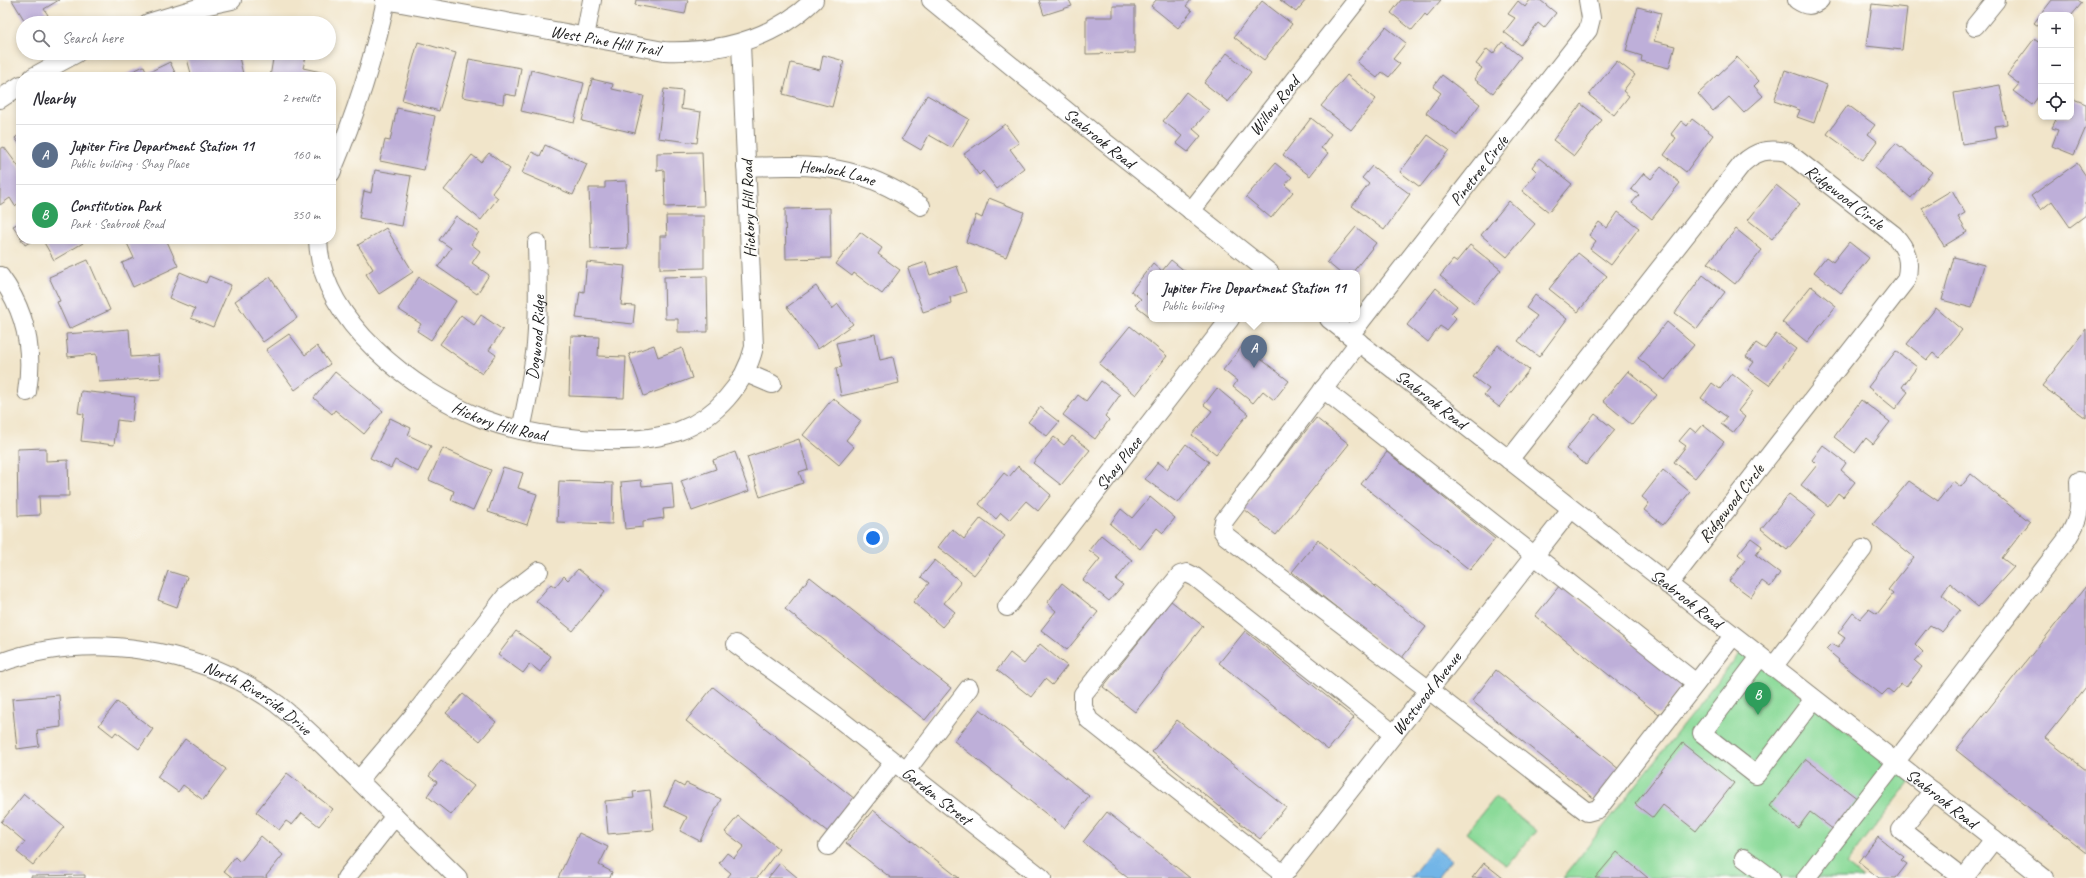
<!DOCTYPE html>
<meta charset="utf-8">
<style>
:root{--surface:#fff;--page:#f7f7f7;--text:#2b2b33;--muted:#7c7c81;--line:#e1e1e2;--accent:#d1495b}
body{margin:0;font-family:Caveat,sans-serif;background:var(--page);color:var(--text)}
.controls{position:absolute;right:12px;top:12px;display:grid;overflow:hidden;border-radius:8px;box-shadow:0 2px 6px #0003}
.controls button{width:36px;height:36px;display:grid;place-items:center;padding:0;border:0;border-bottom:1px solid var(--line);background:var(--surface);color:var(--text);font:20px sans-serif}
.you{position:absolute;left:873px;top:538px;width:14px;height:14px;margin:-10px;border:3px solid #fff;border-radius:50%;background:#1a73e8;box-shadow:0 0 0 6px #1a73e833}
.badge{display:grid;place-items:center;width:26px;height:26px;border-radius:50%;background:var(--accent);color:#fff;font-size:13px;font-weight:700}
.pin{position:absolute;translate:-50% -33px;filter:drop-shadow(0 1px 2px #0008)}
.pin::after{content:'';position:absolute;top:21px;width:14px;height:12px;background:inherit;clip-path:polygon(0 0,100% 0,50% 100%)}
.popup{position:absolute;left:1148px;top:270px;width:212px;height:52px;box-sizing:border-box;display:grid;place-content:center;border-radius:8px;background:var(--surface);filter:drop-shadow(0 1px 3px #0005);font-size:13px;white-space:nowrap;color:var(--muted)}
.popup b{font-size:15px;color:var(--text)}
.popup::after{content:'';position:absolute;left:50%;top:100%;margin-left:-8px;border:8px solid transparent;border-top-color:var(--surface)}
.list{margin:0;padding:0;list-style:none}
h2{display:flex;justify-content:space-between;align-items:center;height:52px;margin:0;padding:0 16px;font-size:17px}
h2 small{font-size:13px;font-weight:400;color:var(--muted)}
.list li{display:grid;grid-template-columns:26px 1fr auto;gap:12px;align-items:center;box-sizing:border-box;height:60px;padding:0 16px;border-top:1px solid var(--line)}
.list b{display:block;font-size:15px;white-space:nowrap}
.list p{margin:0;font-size:13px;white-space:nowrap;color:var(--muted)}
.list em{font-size:13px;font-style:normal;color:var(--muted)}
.icon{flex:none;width:22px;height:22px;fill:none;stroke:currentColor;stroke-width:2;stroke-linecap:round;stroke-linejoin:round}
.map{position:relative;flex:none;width:2086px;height:878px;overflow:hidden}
.search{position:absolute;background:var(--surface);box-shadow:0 2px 6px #0003;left:16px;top:16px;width:320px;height:44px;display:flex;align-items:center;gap:10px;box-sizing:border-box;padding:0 14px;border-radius:22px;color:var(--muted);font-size:15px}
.panel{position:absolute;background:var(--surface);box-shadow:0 2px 6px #0003;left:16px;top:72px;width:320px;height:172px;border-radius:16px}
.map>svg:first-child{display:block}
.green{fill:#8bda99;stroke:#547b5a}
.water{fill:#72b5e7;stroke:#476882}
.building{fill:#beafd9}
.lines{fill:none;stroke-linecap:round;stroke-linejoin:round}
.minor-casing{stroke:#868073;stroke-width:20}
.minor{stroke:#fff;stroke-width:18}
.labels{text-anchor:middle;stroke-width:3;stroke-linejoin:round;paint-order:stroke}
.street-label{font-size:17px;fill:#1c1c1c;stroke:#fdfcf7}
</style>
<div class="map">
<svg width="2086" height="878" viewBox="0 0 2086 878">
<rect width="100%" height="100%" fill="#fdfcf7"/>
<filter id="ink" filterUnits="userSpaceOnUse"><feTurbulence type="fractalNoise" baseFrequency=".025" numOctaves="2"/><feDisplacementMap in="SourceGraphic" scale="8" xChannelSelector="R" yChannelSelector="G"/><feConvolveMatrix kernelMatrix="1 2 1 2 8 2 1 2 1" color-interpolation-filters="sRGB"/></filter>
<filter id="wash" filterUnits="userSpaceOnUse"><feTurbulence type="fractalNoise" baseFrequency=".012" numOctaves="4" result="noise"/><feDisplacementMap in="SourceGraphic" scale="16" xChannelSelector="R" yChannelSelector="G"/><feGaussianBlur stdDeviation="0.9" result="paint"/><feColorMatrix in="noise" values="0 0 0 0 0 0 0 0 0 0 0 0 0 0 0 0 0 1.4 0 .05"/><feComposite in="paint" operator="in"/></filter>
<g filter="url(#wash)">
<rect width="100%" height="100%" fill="#f1e5ca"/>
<!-- green -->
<g class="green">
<polygon points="1743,649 1910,781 1846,864 1863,878 1563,878"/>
<polygon points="1495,797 1536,831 1507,866 1466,833"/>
</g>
<!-- water -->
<polygon class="water" points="1434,847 1451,860 1437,878 1410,878"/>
<g id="blocks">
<!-- building -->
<g class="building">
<polygon points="12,0 59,0 44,9 48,15 36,23 26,23"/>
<polygon points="636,0 688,0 685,14 635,5"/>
<polygon points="1039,0 1069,0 1072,6 1044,15"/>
<polygon points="1156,0 1191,0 1186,6 1192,11 1178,28 1151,6"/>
<polygon points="1280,0 1306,0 1296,12"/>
<polygon points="1401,0 1441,0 1427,16 1425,14 1412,30 1391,13"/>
<polygon points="1530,0 1540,0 1556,13 1544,28 1538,23 1521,45 1504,32 1515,18 1508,14 1518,1 1525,7"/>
<polygon points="2052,0 2078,0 2082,3 2071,16 2071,15 2041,15 2041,28 2034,23"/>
<polygon points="1262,1 1292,24 1264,60 1234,37"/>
<polygon points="1872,4 1907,8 1902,50 1866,46"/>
<polygon points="1113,6 1135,6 1135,53 1086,54 1086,17 1113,17"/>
<polygon points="1638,7 1661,13 1654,41 1675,46 1669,68 1641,61 1642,56 1626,51"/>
<polygon points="1386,27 1406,43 1393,59 1400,64 1389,77 1382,72 1377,78 1357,62"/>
<polygon points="2034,39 2041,44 2041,93 2032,105 2013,91 2019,84 2007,75"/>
<polygon points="418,42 456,53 439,111 402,100"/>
<polygon points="1502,42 1521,57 1493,93 1474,79 1482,68 1476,64 1487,49 1493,54"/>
<polygon points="193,53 213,53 214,56 225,53 238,53 243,74 233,77 192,77 186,55"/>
<polygon points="274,53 307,53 303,68 321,72 319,77 270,77"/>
<polygon points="1227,53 1251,72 1228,102 1204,83"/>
<polygon points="823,55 844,61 832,107 783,94 791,63 820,70"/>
<polygon points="1737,57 1759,81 1754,86 1763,96 1744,113 1729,97 1713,111 1698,94"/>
<polygon points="469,59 521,68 516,96 504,94 503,104 462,97"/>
<polygon points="1617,61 1635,75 1623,91 1629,96 1614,115 1589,95"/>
<polygon points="170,62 177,77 120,77 144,66 147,73"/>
<polygon points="531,70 584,83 574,123 521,111"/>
<polygon points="1785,70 1827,85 1814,123 1797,117 1800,110 1774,101"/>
<polygon points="1347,75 1376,99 1351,130 1321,106"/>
<polygon points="1442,75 1480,104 1457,136 1426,113 1441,93 1433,87"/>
<polygon points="592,79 613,84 612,89 644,96 635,133 582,121"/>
<polygon points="2000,85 2007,124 1995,126 1997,138 1962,144 1954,93"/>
<polygon points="664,89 683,91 681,109 701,112 697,143 658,138"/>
<polygon points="1186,92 1209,110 1193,129 1201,136 1188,152 1176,143 1182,136 1163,121"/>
<polygon points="927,95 969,119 952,148 929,135 921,150 902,139"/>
<polygon points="2071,98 2086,104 2086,127 2074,155 2052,146 2058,130 2052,128 2057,117 2071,117"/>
<polygon points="1581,104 1602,120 1574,156 1553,140"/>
<polygon points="1848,105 1875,125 1868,134 1877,141 1863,160 1827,134"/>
<polygon points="397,108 435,116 424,170 380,161 385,140 390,141"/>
<polygon points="1311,118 1331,134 1321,148 1328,153 1310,176 1283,155"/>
<polygon points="1692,119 1713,135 1686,172 1664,155 1676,138 1671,134 1681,121 1687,126"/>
<polygon points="1005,124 1019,143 1010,149 1024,168 997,189 983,171 979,175 964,154"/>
<polygon points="21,133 21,146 15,138"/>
<polygon points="1428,135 1449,150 1420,187 1400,172"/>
<polygon points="1896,143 1932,172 1911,198 1875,168"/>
<polygon points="545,145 587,164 573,195 522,173 532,152 540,156"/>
<polygon points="4,147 21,170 21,201 15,206 10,198 0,205 0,149"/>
<polygon points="702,152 704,206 665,207 664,170 657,171 657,153"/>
<polygon points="489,153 510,169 492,193 498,198 481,220 444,190 472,155 481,162"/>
<polygon points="1539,158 1572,184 1549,212 1522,191 1537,172 1532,167"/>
<polygon points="1275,163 1292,177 1285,185 1293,192 1271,218 1246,197"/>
<polygon points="2077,163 2086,176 2086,215 2070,227 2052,201 2041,210 2031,196"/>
<polygon points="1372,166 1410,194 1384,230 1352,206 1369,184 1362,178"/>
<polygon points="1661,167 1680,183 1652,219 1632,203 1639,195 1631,189 1644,173 1651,179"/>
<polygon points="375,170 411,176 402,226 359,218 364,191 371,193"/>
<polygon points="626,181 628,248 591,249 589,188 605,188 605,182"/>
<polygon points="1776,185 1800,204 1772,239 1748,220"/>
<polygon points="1952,190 1965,213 1958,217 1967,232 1944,246 1922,208"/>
<polygon points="989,198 1024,212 1006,257 966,242 976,215 982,218"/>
<polygon points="1509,201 1535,224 1507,257 1481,235"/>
<polygon points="830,208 831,258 786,259 785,209"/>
<polygon points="1618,212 1639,228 1611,265 1590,249 1596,241 1589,235 1599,222 1607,228"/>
<polygon points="456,216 479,232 471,244 480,251 472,263 489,275 477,294 438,267 451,248 439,240"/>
<polygon points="666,216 704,216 704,268 660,269 660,236 667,236"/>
<polygon points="21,222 21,238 13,226"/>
<polygon points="1356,227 1376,243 1352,273 1340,273 1327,262"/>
<polygon points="386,228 413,272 379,294 366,274 373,269 358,245"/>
<polygon points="1736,229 1762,250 1735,284 1708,263"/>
<polygon points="860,232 882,248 878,254 900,270 882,294 854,273 852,276 836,264"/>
<polygon points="21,239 35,239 25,245"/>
<polygon points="42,239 80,239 83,243 54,260"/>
<polygon points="125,239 166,239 178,266 133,287 122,263 134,258"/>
<polygon points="1849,242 1869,258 1841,293 1814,272 1826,257 1833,262"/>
<polygon points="1470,245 1501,270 1474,303 1440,276 1453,260 1456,262"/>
<polygon points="1578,253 1607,276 1578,312 1549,289"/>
<polygon points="1954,257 1984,265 1972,308 1942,300"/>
<polygon points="88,260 110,310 69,329 57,302 60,301 49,277"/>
<polygon points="1171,260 1186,272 1151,273 1151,289 1146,294 1151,298 1151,314 1149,316 1135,305 1141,299 1131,291 1153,263 1162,271"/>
<polygon points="587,262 625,266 621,305 635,306 633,324 576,318 580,291 584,292"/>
<polygon points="926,262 930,275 957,266 966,292 950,297 951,303 923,312 908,268"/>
<polygon points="180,272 206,283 209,276 231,285 213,327 191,318 195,309 169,298"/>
<polygon points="1703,275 1725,292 1697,329 1675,313"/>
<polygon points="707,276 708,332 678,332 678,319 665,319 664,277"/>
<polygon points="270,277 297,318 263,342 235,301"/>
<polygon points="419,277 456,301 431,340 417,331 421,324 398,309"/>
<polygon points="816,286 832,309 838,304 853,324 818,349 787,307"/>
<polygon points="1811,286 1836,306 1807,342 1782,322"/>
<polygon points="1436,288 1457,306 1451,313 1456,318 1446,330 1440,326 1428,342 1407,325"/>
<polygon points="1535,295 1567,319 1539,357 1518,341 1537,316 1526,308"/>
<polygon points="1936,308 1962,330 1939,358 1933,353 1927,360 1907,344"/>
<polygon points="461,315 474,325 481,315 503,330 489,350 496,355 482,374 440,344"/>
<polygon points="1667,322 1694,345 1665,380 1638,358"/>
<polygon points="1130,326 1167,356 1136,395 1099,364"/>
<polygon points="129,329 131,357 159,355 161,378 99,382 96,354 68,357 66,334"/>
<polygon points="2086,329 2086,418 2042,386"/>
<polygon points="289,334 305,355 317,346 330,364 295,390 266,350"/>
<polygon points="875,334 880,360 893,357 899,383 841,396 836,368 842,367 836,343"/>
<polygon points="1776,334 1796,349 1769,385 1748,370 1754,362 1746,357 1756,343 1765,349"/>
<polygon points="571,336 599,337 598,356 626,357 624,398 569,396"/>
<polygon points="654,345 658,357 682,348 692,378 644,396 629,354"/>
<polygon points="1243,345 1289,381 1274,400 1263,391 1253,403 1233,387 1237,381 1223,370"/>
<polygon points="1498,345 1529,370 1499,407 1484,395 1489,389 1473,377"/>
<polygon points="1896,351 1917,367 1902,387 1908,392 1895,409 1868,387"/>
<polygon points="1628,371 1657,395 1632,425 1603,401"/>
<polygon points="335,372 383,411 364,434 335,410 332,414 314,398"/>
<polygon points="1732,373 1754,391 1738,411 1745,417 1733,433 1721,424 1727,417 1701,398 1712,383 1720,389"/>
<polygon points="1101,381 1120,395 1105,416 1109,420 1095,439 1063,415 1078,395 1086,401"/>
<polygon points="1217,388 1248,414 1216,454 1192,435 1212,411 1204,405"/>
<polygon points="81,391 135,397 132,422 117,420 114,445 81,441 84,414 78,413"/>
<polygon points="833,398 861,421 846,440 854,447 839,465 803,435"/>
<polygon points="1861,400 1890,422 1873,444 1866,438 1855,453 1834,437"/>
<polygon points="1040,407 1059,422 1047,436 1028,422"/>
<polygon points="1595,414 1615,430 1586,465 1566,449"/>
<polygon points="390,418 411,428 408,435 431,446 418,472 395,460 391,468 370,458"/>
<polygon points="1316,418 1349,444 1276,535 1244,509"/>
<polygon points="1703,425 1724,442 1695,478 1674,462 1686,446 1679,441 1690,428 1696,433"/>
<polygon points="1072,436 1090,450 1061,485 1033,463 1054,437 1064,445"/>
<polygon points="799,439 808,469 799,472 803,483 760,497 747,457"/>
<polygon points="1186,444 1209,462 1178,503 1145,479 1158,462 1167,469"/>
<polygon points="1823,445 1846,463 1841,470 1855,482 1843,497 1838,493 1828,506 1801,485 1817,465 1812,460"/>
<polygon points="46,448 46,461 68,460 69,496 39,496 40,515 18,516 17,449"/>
<polygon points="443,448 491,470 473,510 451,500 454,491 429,480"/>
<polygon points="735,452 749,491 692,511 681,481 716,469 713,460"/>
<polygon points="1387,452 1495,539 1470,570 1361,484"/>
<polygon points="1018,466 1051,495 1038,511 1026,501 1009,520 1001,513 996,519 979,504 1004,473 1009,477"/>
<polygon points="503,467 523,473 518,488 537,494 527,525 488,512"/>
<polygon points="1663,470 1690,492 1663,525 1644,510 1649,503 1642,497"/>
<polygon points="1971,474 2030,522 2002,558 2014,567 1978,607 1950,583 1942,595 1960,610 1942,632 1930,625 1915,644 1923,652 1915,661 1922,667 1906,687 1901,684 1893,693 1888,689 1882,695 1838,661 1839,660 1826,649 1831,644 1838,648 1845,638 1838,633 1853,613 1860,619 1869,609 1877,614 1893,594 1888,590 1914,557 1873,524 1909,481 1938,501 1953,481 1961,487"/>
<polygon points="641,480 642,486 672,483 674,508 663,509 664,518 643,521 643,527 625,529 621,482"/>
<polygon points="559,481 613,483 612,524 557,522"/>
<polygon points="1789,494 1816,515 1787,550 1761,529"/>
<polygon points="1150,497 1175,518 1163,533 1157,528 1140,549 1110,524 1121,509 1132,518"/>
<polygon points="981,518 1005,536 974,575 938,547 952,529 964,539"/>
<polygon points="1101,535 1132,560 1116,580 1123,585 1109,601 1083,580 1100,559 1089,550"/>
<polygon points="1751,538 1762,546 1756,555 1780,573 1770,587 1762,581 1751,597 1729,581 1745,560 1738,554"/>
<polygon points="1318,540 1426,627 1401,659 1292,572"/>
<polygon points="935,560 961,582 944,603 955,612 942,627 913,602 929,583 921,577"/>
<polygon points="578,569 605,591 573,631 536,601 551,584 555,587 564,576 568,580"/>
<polygon points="168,571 187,577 177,607 158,600"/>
<polygon points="810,577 951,688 925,720 785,609"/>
<polygon points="1062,583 1098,612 1067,650 1041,630 1056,611 1047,603"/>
<polygon points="1560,585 1684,684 1659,715 1535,616"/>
<polygon points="2086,586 2086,687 2045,738 2086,770 2086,853 1956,750"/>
<polygon points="1171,601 1203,626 1135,712 1103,687"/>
<polygon points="516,631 551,656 540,672 530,664 523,673 498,655"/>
<polygon points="1245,631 1354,718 1328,750 1219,663"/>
<polygon points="1040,644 1067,666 1052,685 1045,679 1031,697 997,670 1010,653 1024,664"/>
<polygon points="1496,670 1620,770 1596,800 1472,701"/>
<polygon points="713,687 855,799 828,832 686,721"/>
<polygon points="463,694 496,722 480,741 446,713"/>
<polygon points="59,695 61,727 37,730 39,746 17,749 12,699"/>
<polygon points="117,702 153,729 139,749 116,732 113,736 99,725"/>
<polygon points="980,709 1089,796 1064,828 954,741"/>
<polygon points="1177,720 1286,807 1260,839 1152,752"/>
<polygon points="185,739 226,769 203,800 183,785 178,792 157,777"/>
<polygon points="1683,743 1734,783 1696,831 1663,805 1653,818 1635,804"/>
<polygon points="1806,759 1858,799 1834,830 1810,812 1798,828 1770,806"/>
<polygon points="441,760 474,786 451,815 427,796 437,782 429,776"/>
<polygon points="287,773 333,809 319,826 302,813 292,825 286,821 279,830 256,812"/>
<polygon points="675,782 684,787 686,783 721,799 700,841 680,831 687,817 664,806"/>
<polygon points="650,790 654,830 608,834 605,801 634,798 633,792"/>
<polygon points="24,794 64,827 33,865 17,852 25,842 1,822"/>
<polygon points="873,810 959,878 891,878 846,843"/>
<polygon points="1107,812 1190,878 1128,878 1083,842"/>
<polygon points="738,816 779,849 757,878 727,878 731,873 719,863 727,853 734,858 744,846 725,832"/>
<polygon points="579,833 608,847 599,865 612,872 610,878 558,878"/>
<polygon points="261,836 283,855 266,876 267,878 233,878 224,871 235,857 240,862"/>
<polygon points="1878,837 1904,857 1901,860 1907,864 1896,878 1879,878 1859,862"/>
<polygon points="1617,852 1648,878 1595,878"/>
<polygon points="780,863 798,878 768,878"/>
<polygon points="1484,863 1503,878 1472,878"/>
<polygon points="85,875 85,878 31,878 31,876"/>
</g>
</g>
</g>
<g filter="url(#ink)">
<use href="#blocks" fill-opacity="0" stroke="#868073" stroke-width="1"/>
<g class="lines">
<defs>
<g id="minor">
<path id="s1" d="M385 0 664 51C720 53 772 40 814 0"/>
<path id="s2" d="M931 0 1102 140 1270 273"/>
<path d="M1797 0C1806 6 1811 7 1820 0"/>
<polyline points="148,23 204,6 232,0"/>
<polyline points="1975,26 1996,0"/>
<polyline points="585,37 592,0"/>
<polyline points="33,77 77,53"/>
<polyline points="0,99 21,85"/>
<path id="s3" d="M746 167C817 164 860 164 921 206"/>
<path d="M331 173C356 114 373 62 386 0"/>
<path id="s4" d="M1191 211 1357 0"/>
<path id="s5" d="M318 239C320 321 413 391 483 419 532 438 629 449 679 431 715 418 745 385 754 347L741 44"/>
<path d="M0 276C26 311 34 349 27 392"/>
<path id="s6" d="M1329 319 2044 878"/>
<path id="s7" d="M1350 335 1588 30 1591 18 1588 0"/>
<polyline points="1359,342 1224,521 1222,530 1226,536 1429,690 1587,812 1598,809 1733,636"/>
<polyline points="746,373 772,384"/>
<polyline points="1323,389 1696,683"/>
<path id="s8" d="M521 430C527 402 533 374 536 345 539 311 538 277 537 243"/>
<path id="s9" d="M1509 460 1742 164C1756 151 1768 148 1787 152L1894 235C1907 249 1911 261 1906 280L1668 585"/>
<path id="s10" d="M1007 607 1230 319"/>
<path id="s11" d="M736 644 833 714 1042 878"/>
<polyline points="1760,657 1702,733 1756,775 1814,699"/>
<path id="s12" d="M0 663C90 630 200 648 277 704 303 724 327 749 350 772 386 807 422 843 458 878"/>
<polyline points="1773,667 1863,549"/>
<polyline points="906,771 969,688"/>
<polyline points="359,780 414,715 505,597 539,571"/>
<polyline points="1933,791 1901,830 1963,878"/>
<polyline points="828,846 894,762"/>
<polyline points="1744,858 1771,878"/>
<polyline points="1283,874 1089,720 1083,707 1083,694 1180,575 1187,573 1195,577 1394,734"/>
<polyline points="346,878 395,816"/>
<path id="s13" d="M1281 878 1571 509"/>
<path d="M1806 878 2067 539C2081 517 2080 506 2079 481"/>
<polyline points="1964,878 1994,839"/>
</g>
</defs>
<!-- minor casing -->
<use href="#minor" class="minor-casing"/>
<!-- minor -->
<use href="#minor" class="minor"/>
</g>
</g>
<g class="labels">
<!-- street labels -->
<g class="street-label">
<text dy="6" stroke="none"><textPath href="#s1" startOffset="224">West Pine Hill Trail</textPath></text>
<text dy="6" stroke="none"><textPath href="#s4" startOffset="134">Willow Road</textPath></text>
<text dy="6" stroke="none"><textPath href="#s2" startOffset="218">Seabrook Road</textPath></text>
<text dy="6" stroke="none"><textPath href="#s7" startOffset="209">Pinetree Circle</textPath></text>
<text dy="6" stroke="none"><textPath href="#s3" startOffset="92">Hemlock Lane</textPath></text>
<text dy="6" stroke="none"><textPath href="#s9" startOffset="499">Ridgewood Circle</textPath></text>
<text transform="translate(748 209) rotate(-92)" y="6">Hickory Hill Road</text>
<text dy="6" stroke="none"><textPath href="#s8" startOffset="94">Dogwood Ridge</textPath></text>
<text dy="6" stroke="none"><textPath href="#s6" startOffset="130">Seabrook Road</textPath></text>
<text dy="6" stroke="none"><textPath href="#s5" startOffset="273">Hickory Hill Road</textPath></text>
<text dy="6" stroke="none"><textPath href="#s10" startOffset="182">Shay Place</textPath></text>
<text transform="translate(1731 503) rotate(-52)" y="6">Ridgewood Circle</text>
<text dy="6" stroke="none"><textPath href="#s6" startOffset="454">Seabrook Road</textPath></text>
<text dy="6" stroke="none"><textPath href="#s13" startOffset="235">Westwood Avenue</textPath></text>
<text dy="6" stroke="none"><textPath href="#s12" startOffset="271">North Riverside Drive</textPath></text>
<text dy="6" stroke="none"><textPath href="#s11" startOffset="252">Garden Street</textPath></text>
<text dy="6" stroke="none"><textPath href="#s6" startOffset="778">Seabrook Road</textPath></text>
</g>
</g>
</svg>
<div class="controls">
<button>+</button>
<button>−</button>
<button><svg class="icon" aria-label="locate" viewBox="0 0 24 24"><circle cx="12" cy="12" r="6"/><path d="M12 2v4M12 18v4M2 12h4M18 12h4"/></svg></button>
</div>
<div class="you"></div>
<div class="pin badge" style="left:1254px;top:368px;background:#5c6f8a">A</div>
<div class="popup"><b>Jupiter Fire Department Station 11</b>Public building</div>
<div class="pin badge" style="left:1758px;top:715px;background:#2e9e5b">B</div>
<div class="search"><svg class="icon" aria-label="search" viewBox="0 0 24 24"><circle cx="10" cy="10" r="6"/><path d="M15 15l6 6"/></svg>Search here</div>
<section class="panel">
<h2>Nearby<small>2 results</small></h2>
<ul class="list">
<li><span class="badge" style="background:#5c6f8a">A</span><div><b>Jupiter Fire Department Station 11</b><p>Public building · Shay Place</p></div><em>160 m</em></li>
<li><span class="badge" style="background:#2e9e5b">B</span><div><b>Constitution Park</b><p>Park · Seabrook Road</p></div><em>350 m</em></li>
</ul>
</section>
</div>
